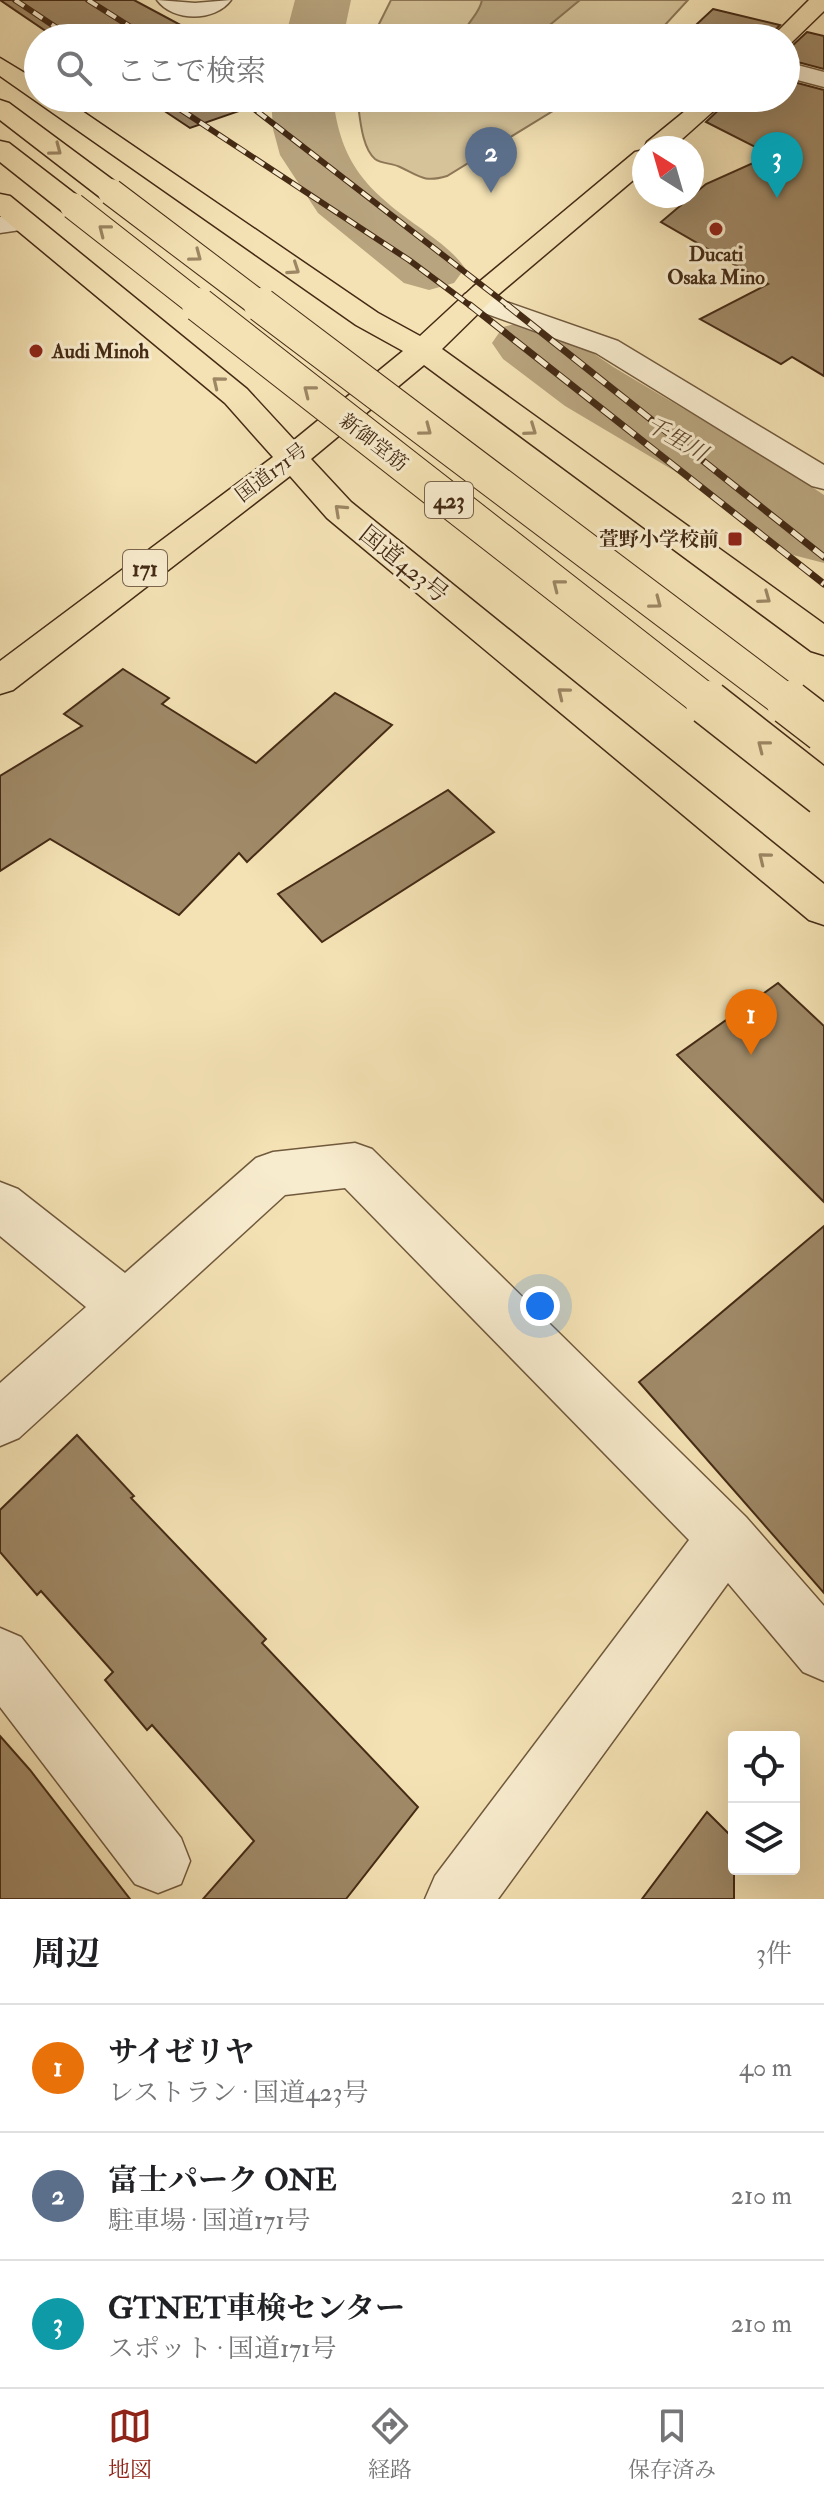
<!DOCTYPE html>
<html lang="ja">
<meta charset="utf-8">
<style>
:root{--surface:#fff;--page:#f2f2f2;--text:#202124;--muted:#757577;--line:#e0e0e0;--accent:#8f2418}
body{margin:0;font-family:"IM FELL Double Pica","Noto Serif JP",serif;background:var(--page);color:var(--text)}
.controls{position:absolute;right:24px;bottom:24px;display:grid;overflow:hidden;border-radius:8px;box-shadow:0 8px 32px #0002}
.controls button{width:72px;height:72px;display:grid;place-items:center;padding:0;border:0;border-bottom:2px solid var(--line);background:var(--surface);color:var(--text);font:40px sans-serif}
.compass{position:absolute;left:632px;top:136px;width:72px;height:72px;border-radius:50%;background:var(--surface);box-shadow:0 8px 32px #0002;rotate:323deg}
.you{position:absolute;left:540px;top:1306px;width:28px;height:28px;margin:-20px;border:6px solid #fff;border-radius:50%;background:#1a73e8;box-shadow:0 0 0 12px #1a73e833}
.badge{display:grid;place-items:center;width:52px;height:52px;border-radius:50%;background:var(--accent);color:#fff;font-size:26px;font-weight:700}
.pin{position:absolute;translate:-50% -66px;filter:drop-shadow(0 2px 4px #0008)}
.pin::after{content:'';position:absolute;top:42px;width:28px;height:24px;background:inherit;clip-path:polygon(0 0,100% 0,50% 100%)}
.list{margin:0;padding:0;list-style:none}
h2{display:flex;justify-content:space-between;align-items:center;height:104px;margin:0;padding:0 32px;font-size:34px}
h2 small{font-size:26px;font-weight:400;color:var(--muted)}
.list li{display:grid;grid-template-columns:52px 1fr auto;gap:24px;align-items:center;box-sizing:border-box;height:128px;padding:0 32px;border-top:2px solid var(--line)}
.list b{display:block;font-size:30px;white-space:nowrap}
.list p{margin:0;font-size:26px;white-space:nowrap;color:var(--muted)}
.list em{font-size:26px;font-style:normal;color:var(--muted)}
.icon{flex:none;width:44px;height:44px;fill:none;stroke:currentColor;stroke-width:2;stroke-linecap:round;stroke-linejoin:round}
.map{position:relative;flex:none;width:824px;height:1899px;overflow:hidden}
.search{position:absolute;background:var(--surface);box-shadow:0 8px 32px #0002;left:24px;right:24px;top:24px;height:88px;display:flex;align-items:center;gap:20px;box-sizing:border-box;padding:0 28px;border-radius:44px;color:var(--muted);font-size:30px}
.sheet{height:488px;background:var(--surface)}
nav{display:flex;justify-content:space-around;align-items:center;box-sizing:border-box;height:112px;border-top:2px solid var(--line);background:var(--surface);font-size:22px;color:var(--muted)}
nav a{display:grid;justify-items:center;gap:4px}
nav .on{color:var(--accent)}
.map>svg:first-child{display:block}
.green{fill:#d6c399;stroke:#8e7757;stroke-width:2}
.water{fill:#b8a47e;stroke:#8a7454;stroke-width:2}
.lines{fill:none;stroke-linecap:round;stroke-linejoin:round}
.river{fill:#b8a47e;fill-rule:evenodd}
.building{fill:#a08a68;stroke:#452b15;stroke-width:2}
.minor-casing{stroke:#71593d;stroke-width:3}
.highway-casing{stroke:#452b15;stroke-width:3}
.minor{fill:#f8ecce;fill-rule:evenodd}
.highway{fill:#f4e2b4;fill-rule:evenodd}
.rail-far1-casing{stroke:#452b15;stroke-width:6}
.rail-casing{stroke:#452b15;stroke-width:7}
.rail-far1{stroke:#f8ecce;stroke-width:4;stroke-dasharray:11;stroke-linecap:butt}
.rail{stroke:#f8ecce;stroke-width:5;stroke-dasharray:14;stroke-linecap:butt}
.highway-bridge-far2-casing{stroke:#452b15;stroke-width:28;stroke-linecap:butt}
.highway-bridge-far1-casing{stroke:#452b15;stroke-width:36;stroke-linecap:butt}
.highway-bridge-casing{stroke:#452b15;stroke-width:47;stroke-linecap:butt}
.highway-bridge-far2{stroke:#f4e2b4;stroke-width:26}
.highway-bridge-far1{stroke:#f4e2b4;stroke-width:34}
.highway-bridge{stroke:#f4e2b4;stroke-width:44}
.oneway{stroke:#9c8664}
.poi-dot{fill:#8f2418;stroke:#f8ecce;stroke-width:3}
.labels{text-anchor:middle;stroke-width:6;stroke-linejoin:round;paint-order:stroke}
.far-poi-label{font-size:20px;font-weight:bold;fill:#452b15;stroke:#f8ecce}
.far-street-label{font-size:20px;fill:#452b15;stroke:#f8ecce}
.far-water-label{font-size:22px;font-style:italic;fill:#62492f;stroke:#f8ecce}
.shield{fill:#f8ecce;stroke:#7b654c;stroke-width:2}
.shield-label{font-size:22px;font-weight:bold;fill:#452b15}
.street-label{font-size:24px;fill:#452b15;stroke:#f8ecce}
</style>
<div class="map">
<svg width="824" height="1899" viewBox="0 0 824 1899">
<rect width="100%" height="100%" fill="#f4e2b4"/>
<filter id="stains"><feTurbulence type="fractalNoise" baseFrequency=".0025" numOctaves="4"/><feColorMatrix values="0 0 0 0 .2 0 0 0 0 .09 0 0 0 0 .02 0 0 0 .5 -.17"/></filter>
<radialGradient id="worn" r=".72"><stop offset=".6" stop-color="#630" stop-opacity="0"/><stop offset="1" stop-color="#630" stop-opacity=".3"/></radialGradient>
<!-- green -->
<g class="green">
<polygon points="391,0 688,0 653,38 372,38"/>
<path d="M357 98H574L447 176C424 183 419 176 400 167 392 163 382 164 375 159 361 147 360 115 357 98Z"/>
</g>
<!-- water -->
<path class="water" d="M482 0H580L534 38H463C465 22 479 16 482 0Z"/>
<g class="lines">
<!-- river -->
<g class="river">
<polygon points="295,0 351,0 343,38 285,38"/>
<path d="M271 98H333C341 164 366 189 419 227 436 240 452 250 465 268L454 283 429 290 404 283 318 213 280 155 273 129Z"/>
<path d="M530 320C568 330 592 355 625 374 692 414 759 452 824 495V563L793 555 683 476 565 406 503 359 492 343 503 327Z"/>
</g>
</g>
<!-- building -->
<g class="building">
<polygon points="0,0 134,0 186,28 245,28 240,38 56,38"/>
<polygon points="713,9 780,25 768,38 682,38"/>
<polygon points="807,32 824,36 824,69 786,59 786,47 793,45"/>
<polygon points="786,80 824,90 824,376 792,357 781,364 700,319 768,284 661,222 706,184 771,155 706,122 731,98 786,98"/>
<polygon points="145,98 254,98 245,109 190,128"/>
<polygon points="123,669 169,698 162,704 256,763 335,693 392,725 247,862 239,853 179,915 50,839 0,871 0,776 82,726 64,714"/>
<polygon points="448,790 494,832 322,942 278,894"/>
<polygon points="778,983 824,1026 824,1202 677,1055"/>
<polygon points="824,1226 824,1593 639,1382"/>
<polygon points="77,1435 134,1496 131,1498 266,1639 262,1643 418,1807 346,1899 203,1899 254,1841 152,1725 147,1730 105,1680 113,1672 41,1591 37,1595 0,1552 0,1510"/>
<polygon points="0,1736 30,1770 130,1899 0,1899"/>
<polygon points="707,1812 734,1839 734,1899 642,1899"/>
</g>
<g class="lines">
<defs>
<g id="minor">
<path d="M157 0 195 3 231 0C215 22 173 22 157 0Z"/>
<polygon points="786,62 824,72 824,87 786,77"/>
<polygon points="24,214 34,216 38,222 34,228 0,233 0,217"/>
<polygon points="475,291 618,341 824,465 824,489 812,486 596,353 465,306 460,300 465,294"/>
<polygon points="355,1143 372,1149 746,1517 824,1606 824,1681 803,1672 728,1583 498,1899 425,1899 435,1876 689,1540 345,1188 285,1195 19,1438 0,1446 0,1383 86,1307 0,1236 0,1182 18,1189 125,1273 256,1158 273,1152"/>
<polygon points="0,1628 21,1637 181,1838 190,1861 181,1884 158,1893 135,1884 0,1707"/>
</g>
<g id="highway">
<polygon points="809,0 824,0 824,11 791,43 786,44 786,38 771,38"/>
<polygon points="0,58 38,81 38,98 63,98 378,313 420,336 473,287 635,152 644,150 644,171 493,299 442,349 824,624 824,655 811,651 424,365 311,459 351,502 824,884 824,925 809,920 327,518 290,476 13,690 0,694 0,661 273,457 225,403 0,216 0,194 10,196 247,389 294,440 403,351 356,325 0,76"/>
<polygon points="701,98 728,98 672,148 644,149 647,142"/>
<polygon points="0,100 9,103 121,186 125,192 121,198 101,198 0,120"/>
<polygon points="0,141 9,143 83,200 87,206 83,212 63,212 0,162"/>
</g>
</defs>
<!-- minor casing -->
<use href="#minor" class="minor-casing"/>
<!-- highway casing -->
<use href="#highway" class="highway-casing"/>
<!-- minor -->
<use href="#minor" class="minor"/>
<!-- highway -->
<use href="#highway" class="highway"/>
<defs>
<g id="rail-far1">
<polyline points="15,0 72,38"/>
<polyline points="88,0 148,38"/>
<polyline points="163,98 409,260 472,307"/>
<polyline points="240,98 510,307"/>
</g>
<g id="rail">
<polyline points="470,305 824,584"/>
<polyline points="507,305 824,557"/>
</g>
</defs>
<!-- rail-far1 casing -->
<use href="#rail-far1" class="rail-far1-casing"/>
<!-- rail casing -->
<use href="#rail" class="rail-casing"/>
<!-- rail-far1 -->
<use href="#rail-far1" class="rail-far1"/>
<!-- rail -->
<use href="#rail" class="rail"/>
<defs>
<g id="highway-bridge-far2">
<polyline points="111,192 263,307"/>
<polyline points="73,206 202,307"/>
</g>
<g id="highway-bridge-far1">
<polyline points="199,305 711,705"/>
<polyline points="261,305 791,705"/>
</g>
<g id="highway-bridge">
<polyline points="708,703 824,794"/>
<polyline points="789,703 824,730"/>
</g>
</defs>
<!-- highway-bridge-far2 casing -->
<use href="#highway-bridge-far2" class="highway-bridge-far2-casing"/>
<!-- highway-bridge-far1 casing -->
<use href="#highway-bridge-far1" class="highway-bridge-far1-casing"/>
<!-- highway-bridge casing -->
<use href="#highway-bridge" class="highway-bridge-casing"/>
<!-- highway-bridge-far2 -->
<use href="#highway-bridge-far2" class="highway-bridge-far2"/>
<!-- highway-bridge-far1 -->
<use href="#highway-bridge-far1" class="highway-bridge-far1"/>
<!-- highway-bridge -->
<use href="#highway-bridge" class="highway-bridge"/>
</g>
<!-- one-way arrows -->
<defs><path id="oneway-chevron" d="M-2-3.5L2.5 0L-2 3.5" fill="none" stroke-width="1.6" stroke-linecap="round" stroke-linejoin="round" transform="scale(2)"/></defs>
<g class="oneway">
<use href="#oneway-chevron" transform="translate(56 150) rotate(37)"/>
<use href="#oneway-chevron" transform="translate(104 230) rotate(-142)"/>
<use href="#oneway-chevron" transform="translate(196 256) rotate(37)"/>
<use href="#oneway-chevron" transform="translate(294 269) rotate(34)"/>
<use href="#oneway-chevron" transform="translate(218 382) rotate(-141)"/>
<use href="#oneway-chevron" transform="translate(309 391) rotate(-142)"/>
<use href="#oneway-chevron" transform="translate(426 430) rotate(37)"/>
<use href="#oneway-chevron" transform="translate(531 430) rotate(35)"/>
<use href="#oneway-chevron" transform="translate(340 510) rotate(-137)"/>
<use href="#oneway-chevron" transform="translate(558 585) rotate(-142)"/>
<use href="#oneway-chevron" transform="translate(765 598) rotate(36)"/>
<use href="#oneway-chevron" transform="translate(656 603) rotate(37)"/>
<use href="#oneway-chevron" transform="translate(563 693) rotate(-141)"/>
<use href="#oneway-chevron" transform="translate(763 746) rotate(-142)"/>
<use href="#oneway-chevron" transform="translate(764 858) rotate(-141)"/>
</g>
<!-- markers -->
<g class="poi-dot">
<circle cx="716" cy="229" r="8"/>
<circle cx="36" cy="351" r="8"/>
<rect x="727" y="531" width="16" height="16" rx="4"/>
</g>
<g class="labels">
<!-- far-poi labels -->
<g class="far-poi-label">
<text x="716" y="261">Ducati<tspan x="716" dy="23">Osaka Mino</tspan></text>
<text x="52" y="358" text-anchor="start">Audi Minoh</text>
<text x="719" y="546" text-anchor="end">萱野小学校前</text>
</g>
<!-- far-street labels -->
<g class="far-street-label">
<text transform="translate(374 442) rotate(38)" y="7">新御堂筋</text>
<text transform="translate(271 472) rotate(-37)" y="7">国道171号</text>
</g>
<!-- far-water labels -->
<g class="far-water-label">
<text transform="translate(677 438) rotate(30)" y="8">千里川</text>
</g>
<!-- shield labels -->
<g class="shield">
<rect x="425" y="482" width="48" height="36" rx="6"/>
<rect x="123" y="550" width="44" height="36" rx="6"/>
</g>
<g class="shield-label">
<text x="449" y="508">423</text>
<text x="145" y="576">171</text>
</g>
<!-- street labels -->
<g class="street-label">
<text transform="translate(404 564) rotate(39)" y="8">国道423号</text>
</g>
</g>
<rect width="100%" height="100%" filter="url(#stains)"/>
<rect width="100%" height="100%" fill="url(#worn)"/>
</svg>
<div class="controls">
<button><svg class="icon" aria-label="locate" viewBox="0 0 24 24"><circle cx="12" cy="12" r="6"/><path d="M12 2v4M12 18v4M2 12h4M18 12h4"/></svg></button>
<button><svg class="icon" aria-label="layers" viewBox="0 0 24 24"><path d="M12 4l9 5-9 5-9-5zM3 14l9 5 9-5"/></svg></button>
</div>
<svg class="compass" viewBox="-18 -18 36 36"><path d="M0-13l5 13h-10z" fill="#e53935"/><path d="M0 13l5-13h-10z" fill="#757577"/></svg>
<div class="you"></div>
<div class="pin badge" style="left:751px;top:1055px;background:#e8710a">1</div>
<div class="pin badge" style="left:491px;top:193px;background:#5c6f8a">2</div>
<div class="pin badge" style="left:777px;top:198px;background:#0f9aa8">3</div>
<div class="search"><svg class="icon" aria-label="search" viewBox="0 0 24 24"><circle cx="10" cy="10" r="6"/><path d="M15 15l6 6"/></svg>ここで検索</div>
</div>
<section class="sheet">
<h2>周辺<small>3件</small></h2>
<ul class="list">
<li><span class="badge" style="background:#e8710a">1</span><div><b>サイゼリヤ</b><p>レストラン · 国道423号</p></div><em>40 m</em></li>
<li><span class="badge" style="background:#5c6f8a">2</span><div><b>富士パーク ONE</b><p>駐車場 · 国道171号</p></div><em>210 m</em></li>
<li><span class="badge" style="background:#0f9aa8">3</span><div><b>GTNET車検センター</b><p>スポット · 国道171号</p></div><em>210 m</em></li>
</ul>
</section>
<nav>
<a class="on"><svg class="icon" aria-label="map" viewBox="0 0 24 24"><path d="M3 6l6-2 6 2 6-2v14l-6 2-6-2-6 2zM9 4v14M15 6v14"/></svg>地図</a>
<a><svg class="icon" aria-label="directions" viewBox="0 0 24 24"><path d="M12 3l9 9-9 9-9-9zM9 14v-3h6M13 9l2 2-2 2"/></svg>経路</a>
<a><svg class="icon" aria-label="saved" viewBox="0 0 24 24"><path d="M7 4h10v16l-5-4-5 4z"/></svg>保存済み</a>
</nav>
